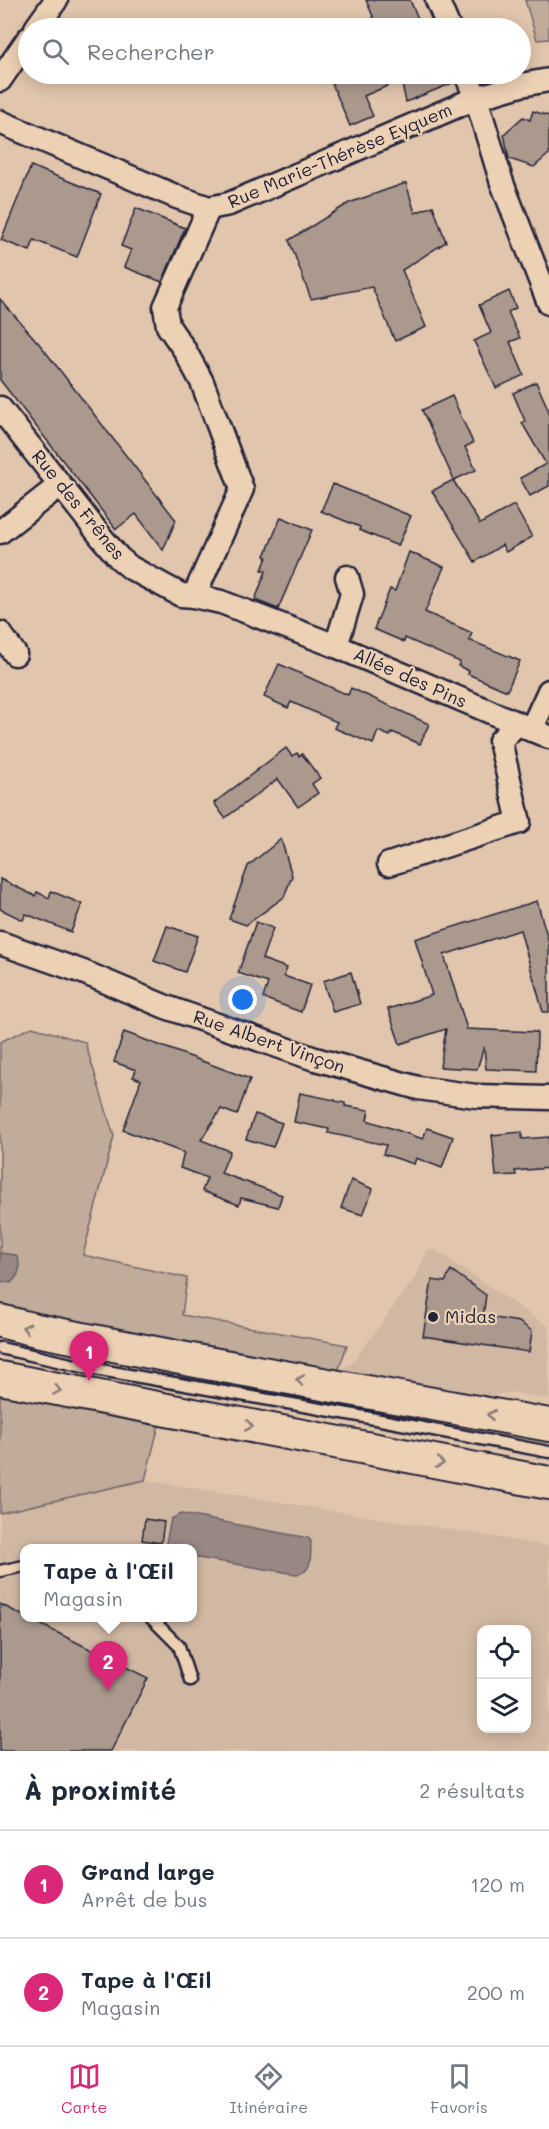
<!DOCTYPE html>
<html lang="fr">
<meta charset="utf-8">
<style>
:root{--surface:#fff;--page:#f6f6f7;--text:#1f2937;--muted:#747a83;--line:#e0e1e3;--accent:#db2777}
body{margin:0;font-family:Mali,sans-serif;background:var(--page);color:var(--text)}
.controls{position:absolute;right:18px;bottom:18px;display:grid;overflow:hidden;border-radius:12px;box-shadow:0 3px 15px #0003}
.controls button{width:54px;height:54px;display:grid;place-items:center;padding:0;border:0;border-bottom:2px solid var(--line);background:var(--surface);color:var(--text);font:30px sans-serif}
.you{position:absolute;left:243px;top:1000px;width:21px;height:21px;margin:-15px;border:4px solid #fff;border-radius:50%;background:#1a73e8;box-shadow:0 0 0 9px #1a73e833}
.badge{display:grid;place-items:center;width:39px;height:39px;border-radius:50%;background:var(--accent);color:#fff;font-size:20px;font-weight:700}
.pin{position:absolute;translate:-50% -50px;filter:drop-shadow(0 2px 3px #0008)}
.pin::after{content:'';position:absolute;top:32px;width:21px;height:18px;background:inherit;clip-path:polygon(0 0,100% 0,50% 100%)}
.popup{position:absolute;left:20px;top:1544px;width:177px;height:78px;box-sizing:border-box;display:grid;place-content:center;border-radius:12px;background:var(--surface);filter:drop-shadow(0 2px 4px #0005);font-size:20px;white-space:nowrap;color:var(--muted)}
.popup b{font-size:22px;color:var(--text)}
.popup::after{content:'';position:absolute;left:50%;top:100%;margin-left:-12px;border:12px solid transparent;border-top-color:var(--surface)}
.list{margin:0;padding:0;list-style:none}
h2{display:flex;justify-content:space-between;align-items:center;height:78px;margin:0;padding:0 24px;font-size:26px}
h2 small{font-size:20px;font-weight:400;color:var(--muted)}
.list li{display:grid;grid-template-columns:39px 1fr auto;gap:18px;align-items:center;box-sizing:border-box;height:108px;padding:0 24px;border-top:2px solid var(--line)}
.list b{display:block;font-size:22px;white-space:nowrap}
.list p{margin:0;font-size:20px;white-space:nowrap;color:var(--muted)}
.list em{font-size:20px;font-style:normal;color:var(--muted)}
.icon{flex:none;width:33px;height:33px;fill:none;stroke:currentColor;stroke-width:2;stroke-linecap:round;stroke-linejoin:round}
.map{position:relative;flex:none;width:549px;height:1751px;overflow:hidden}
.search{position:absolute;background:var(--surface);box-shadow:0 3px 15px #0003;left:18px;right:18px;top:18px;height:66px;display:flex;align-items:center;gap:15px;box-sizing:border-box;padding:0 21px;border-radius:33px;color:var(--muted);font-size:22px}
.sheet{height:294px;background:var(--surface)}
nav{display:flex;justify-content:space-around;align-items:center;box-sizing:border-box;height:84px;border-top:2px solid var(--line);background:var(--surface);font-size:16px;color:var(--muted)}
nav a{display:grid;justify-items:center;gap:3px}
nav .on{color:var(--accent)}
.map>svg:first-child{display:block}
.built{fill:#d1b8a3;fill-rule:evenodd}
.green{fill:#c1ab9a;stroke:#72666a;stroke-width:1.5}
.water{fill:#988782;stroke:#695f66;stroke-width:1.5}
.building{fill:#ab998d;stroke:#22223b;stroke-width:1.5}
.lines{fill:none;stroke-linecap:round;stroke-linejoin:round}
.service-casing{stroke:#22223b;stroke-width:15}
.minor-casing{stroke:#22223b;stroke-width:27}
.secondary-casing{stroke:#22223b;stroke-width:36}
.service{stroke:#edd1b4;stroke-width:10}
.minor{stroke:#edd1b4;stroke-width:22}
.secondary{stroke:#edd1b4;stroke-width:32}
.oneway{stroke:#887a78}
.poi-dot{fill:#22223b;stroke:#edd1b4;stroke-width:2}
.labels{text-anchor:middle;stroke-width:4.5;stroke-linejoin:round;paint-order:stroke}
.street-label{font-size:18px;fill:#22223b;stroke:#edd1b4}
.poi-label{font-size:18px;fill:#22223b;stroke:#edd1b4;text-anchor:start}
</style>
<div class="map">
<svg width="549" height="1751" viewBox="0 0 549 1751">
<rect width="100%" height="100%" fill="#e1c6ad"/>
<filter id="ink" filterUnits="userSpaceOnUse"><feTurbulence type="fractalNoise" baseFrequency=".0167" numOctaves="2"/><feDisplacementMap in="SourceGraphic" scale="12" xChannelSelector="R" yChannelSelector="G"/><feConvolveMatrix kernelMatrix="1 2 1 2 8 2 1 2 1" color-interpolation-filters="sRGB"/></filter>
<g filter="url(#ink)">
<!-- built -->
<g class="built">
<polygon points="427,1250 435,1250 549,1327 549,1399 510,1392 480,1399 338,1372 353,1362 417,1275"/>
<path d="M145 1480 549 1546V1751H0V1513ZM24 1548H192V1618H24ZM482 1630H526V1728H482Z"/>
</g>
<!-- green -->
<g class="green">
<polygon points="525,0 549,0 549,39 537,40"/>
<polygon points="32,1027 85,1042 114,1136 83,1255 187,1278 182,1315 347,1345 338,1372 0,1310 0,1042"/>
<polygon points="0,1387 160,1421 145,1480 0,1513"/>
</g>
<!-- water -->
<g class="water">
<path d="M0 1253 16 1255C22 1266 20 1274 11 1283L0 1281Z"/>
<path d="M181 1514 308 1538 311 1541C310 1555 314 1573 296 1574L192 1557V1548H165L171 1519Z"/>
</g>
<!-- building -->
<g class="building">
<polygon points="366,0 410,0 422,28 378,28"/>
<polygon points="328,74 453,74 455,82 406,102 401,80 364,96 373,116 350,126"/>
<polygon points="533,111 549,116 549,154 534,167 509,159 504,134 523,117 530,120"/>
<polygon points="31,166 101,194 77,257 34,240 30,251 1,240"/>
<polygon points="406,183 415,213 433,206 446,242 402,270 426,327 395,341 372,287 311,299 289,240 349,203"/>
<polygon points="136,208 185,228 162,282 124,267 131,250 121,246"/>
<polygon points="509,291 516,308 508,312 520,338 510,342 524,375 496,388 474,341 491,333 479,305"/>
<polygon points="0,299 41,346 176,520 163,550 136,514 116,529 0,380"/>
<polygon points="536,382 549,411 549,486 530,496 520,478 546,464 522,423 525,421 513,393"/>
<polygon points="452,396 473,443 465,447 476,470 454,480 422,410"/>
<polygon points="453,480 480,524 514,505 532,537 506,552 502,545 475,562 432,491"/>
<polygon points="333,484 411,516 398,546 359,530 360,527 321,511"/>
<polygon points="281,517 312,530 278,609 255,600 266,571 262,570 267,557 265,556"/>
<polygon points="409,552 444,567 425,612 472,633 469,640 520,661 507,691 468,674 469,671 458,666 460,662 405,638 404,642 374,629 390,589 395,591"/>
<polygon points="279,664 348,695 351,688 429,724 420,744 392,732 390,736 378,731 373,744 334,728 337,722 291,702 288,708 264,697"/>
<polygon points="286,748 292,756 297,753 299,756 302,754 320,778 312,784 318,793 298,807 278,779 225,818 214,803"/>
<polygon points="281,839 292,876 284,897 246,925 229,919 248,866"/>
<polygon points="0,879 35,896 37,892 49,898 51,891 82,904 71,932 26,914 23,920 0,909"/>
<polygon points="537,901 549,943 549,1012 543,1012 520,930 444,955 467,1029 537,1032 536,1071 486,1069 484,1047 477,1069 440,1067 446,1029 400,1044 388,1009 432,995 415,939"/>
<polygon points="256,922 273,928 262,959 287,968 284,976 310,985 301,1012 263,998 268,983 238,973"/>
<polygon points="167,926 198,936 185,972 154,961"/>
<polygon points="351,972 360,1004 333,1012 323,981"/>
<polygon points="124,1032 250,1079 237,1115 221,1109 201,1140 230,1151 221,1173 282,1195 278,1207 241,1198 239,1205 202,1191 207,1178 180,1168 184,1153 123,1130 141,1080 133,1077 136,1070 114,1062"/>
<polygon points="300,1093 335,1100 335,1101 345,1103 345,1106 369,1110 367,1120 423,1139 427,1128 453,1137 442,1168 416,1158 414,1164 383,1154 386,1145 328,1133 329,1129 294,1122"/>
<polygon points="255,1114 282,1123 273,1147 246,1139"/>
<polygon points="522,1132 522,1139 549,1137 549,1168 515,1171 516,1175 496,1176 492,1135"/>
<polygon points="351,1180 373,1189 363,1215 341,1208"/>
<polygon points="451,1270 486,1295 483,1316 519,1322 532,1331 529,1352 423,1336 432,1280 445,1282"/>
<polygon points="145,1519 164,1522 161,1543 142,1540"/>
<polygon points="0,1604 148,1678 111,1751 0,1751"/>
</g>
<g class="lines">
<defs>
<g id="service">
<polyline points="0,1348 84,1367 354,1415 549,1452"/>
<polyline points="0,1571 24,1566"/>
<polyline points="151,1618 179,1646 190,1680"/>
</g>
<g id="minor">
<polyline points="437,0 449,28"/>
<polyline points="36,28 56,0"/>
<polyline points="466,74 476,98 502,183 549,303"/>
<polyline points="0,80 28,39"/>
<polyline points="0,122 177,197 209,208 229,204 476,98 521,85 549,80"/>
<polyline points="0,408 102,538 119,558 131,568 181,595 194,596 221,602 336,646"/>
<polyline points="0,532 60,485"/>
<polyline points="347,577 352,594 336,646 549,737"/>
<polyline points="194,596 242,489 202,382 184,349 168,326 165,307 209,208"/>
<polyline points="0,633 15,654"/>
<polyline points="531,730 549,691"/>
<polyline points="389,864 519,822 500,741 517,724"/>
<polyline points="0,943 83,972 166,1007 312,1058 418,1088 476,1096 549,1098"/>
</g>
<g id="secondary">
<polyline points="0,1321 36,1330 207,1363 549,1425"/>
<polyline points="0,1378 549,1483"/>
</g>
</defs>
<!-- service casing -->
<use href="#service" class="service-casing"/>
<!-- minor casing -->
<use href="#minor" class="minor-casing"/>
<!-- secondary casing -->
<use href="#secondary" class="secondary-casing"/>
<!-- service -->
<use href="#service" class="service"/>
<!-- minor -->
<use href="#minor" class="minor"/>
<!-- secondary -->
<use href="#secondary" class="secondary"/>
</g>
<!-- one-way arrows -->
<defs><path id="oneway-chevron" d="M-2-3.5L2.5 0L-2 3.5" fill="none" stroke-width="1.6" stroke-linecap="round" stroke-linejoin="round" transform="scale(1.5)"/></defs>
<g class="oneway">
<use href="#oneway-chevron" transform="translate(26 1328) rotate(-166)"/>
<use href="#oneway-chevron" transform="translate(300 1380) rotate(-170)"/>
<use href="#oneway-chevron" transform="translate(57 1390) rotate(11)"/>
<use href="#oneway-chevron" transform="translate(491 1415) rotate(-170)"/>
<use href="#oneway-chevron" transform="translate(249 1426) rotate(11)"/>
<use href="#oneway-chevron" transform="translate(440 1463) rotate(11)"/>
</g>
</g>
<!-- markers -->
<circle class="poi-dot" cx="433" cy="1317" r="6"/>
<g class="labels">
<!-- street labels -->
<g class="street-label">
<text transform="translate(340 156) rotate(-23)" y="6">Rue Marie-Thérèse Eyquem</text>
<text transform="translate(78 505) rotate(51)" y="6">Rue des Frênes</text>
<text transform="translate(410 678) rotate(24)" y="6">Allée des Pins</text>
<text transform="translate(269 1042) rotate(19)" y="6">Rue Albert Vinçon</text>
</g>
<!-- poi labels -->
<g class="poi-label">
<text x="445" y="1323">Midas</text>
</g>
</g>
</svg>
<div class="controls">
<button><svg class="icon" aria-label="locate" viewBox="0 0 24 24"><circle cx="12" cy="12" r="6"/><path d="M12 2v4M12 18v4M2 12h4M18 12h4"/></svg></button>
<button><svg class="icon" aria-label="layers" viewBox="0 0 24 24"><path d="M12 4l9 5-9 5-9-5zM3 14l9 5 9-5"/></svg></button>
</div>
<div class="you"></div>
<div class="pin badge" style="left:89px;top:1381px">1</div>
<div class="pin badge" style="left:108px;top:1691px">2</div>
<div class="popup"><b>Tape à l'Œil</b>Magasin</div>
<div class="search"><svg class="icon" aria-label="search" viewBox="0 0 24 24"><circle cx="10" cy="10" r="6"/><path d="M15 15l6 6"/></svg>Rechercher</div>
</div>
<section class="sheet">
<h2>À proximité<small>2 résultats</small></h2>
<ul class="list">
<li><span class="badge">1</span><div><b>Grand large</b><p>Arrêt de bus</p></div><em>120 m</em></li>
<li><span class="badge">2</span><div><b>Tape à l'Œil</b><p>Magasin</p></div><em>200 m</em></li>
</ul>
</section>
<nav>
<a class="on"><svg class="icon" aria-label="map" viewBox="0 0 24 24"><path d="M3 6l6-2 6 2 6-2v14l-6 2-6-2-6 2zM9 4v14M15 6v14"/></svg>Carte</a>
<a><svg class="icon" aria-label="directions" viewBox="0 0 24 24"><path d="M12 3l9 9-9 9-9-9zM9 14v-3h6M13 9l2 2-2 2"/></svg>Itinéraire</a>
<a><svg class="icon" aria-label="saved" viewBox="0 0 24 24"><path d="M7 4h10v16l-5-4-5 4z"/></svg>Favoris</a>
</nav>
